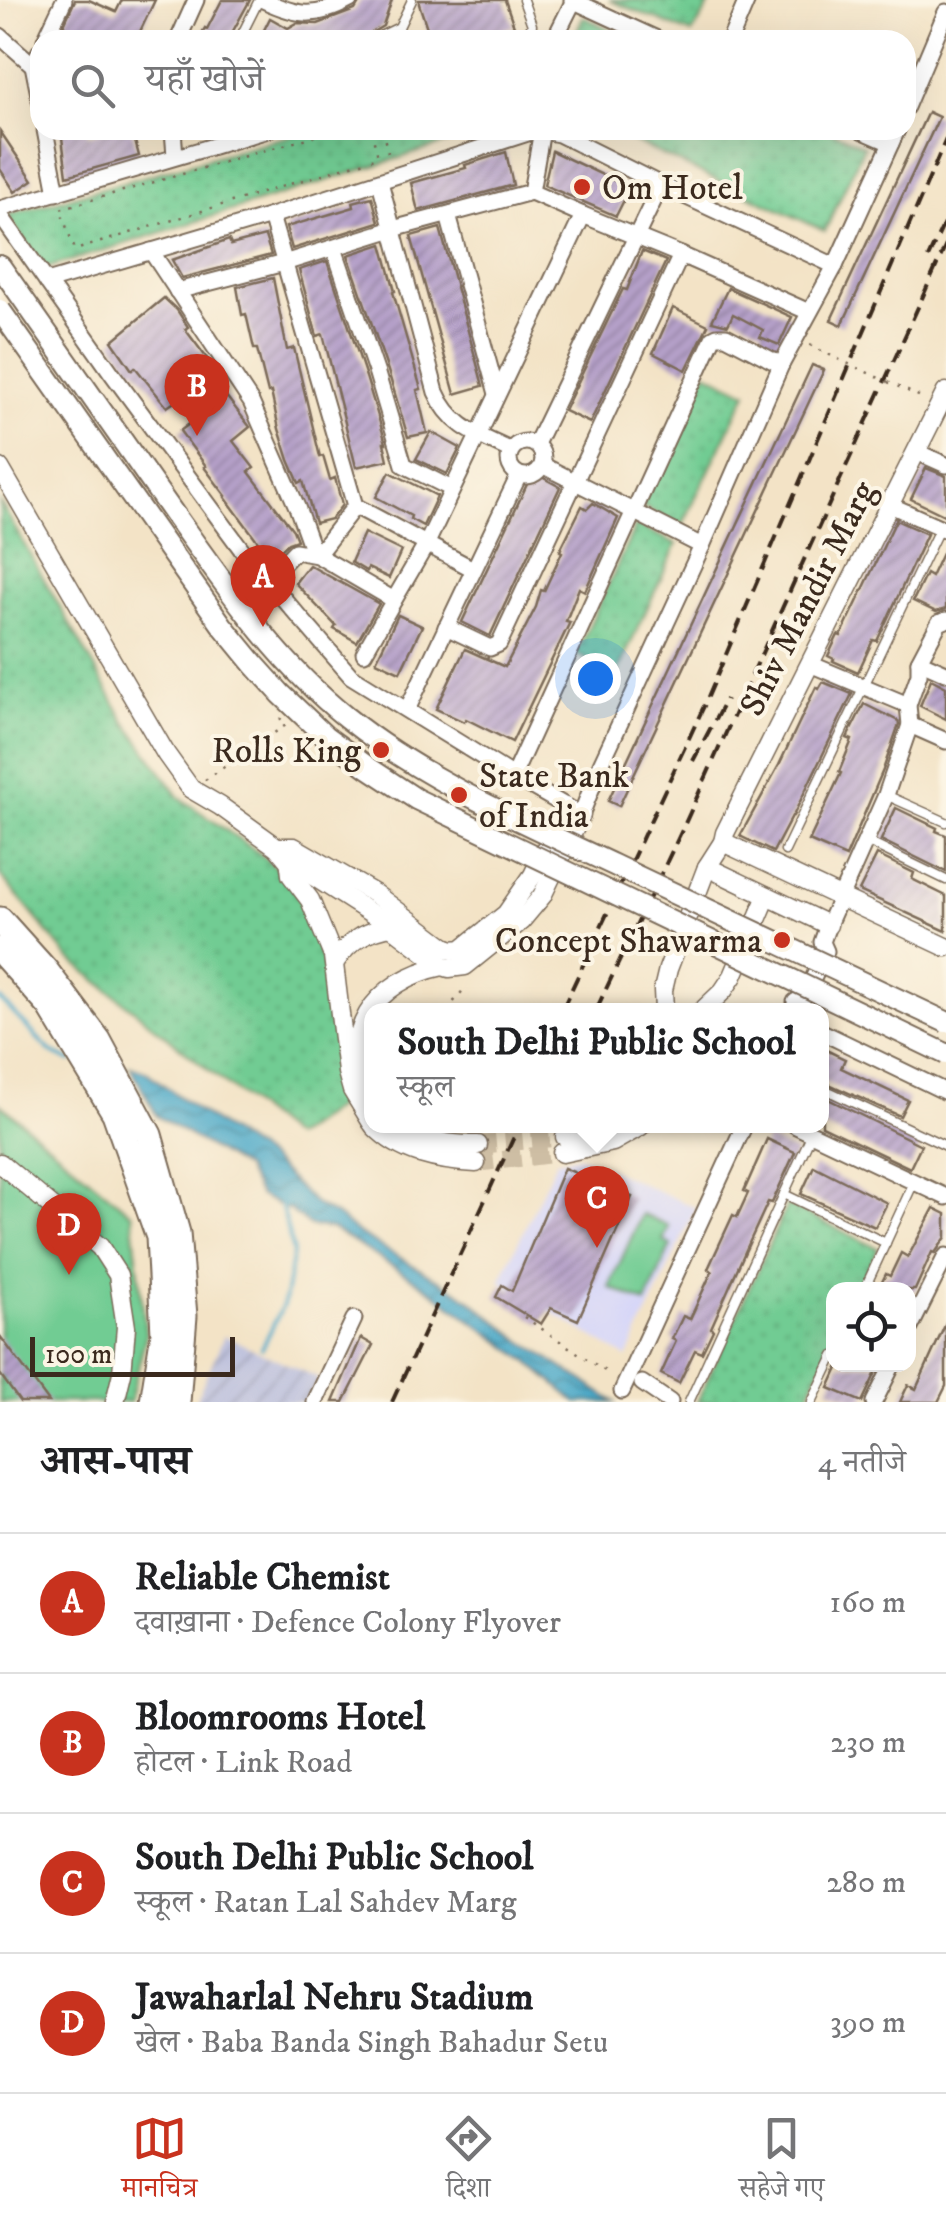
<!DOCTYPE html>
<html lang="hi">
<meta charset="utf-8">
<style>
:root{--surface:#fff;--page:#f6f6f6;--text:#202124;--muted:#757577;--line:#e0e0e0;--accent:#c8321e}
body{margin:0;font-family:"IM FELL DW Pica","Noto Serif Devanagari",serif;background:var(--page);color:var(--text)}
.controls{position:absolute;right:30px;bottom:30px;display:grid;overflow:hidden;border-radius:20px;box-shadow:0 10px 40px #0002}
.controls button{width:90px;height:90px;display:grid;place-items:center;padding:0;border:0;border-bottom:2px solid var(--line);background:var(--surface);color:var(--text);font:50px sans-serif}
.scale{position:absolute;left:30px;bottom:25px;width:205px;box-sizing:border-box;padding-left:10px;border:5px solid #3b2a1e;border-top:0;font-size:28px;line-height:35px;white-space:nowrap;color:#3b2a1e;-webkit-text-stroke:8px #fcf5e5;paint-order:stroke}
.you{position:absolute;left:595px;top:678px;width:35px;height:35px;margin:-25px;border:8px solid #fff;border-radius:50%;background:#1a73e8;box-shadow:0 0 0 15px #1a73e833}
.badge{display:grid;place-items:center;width:65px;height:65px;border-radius:50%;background:var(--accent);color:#fff;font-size:32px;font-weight:700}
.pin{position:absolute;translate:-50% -82px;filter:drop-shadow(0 2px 5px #0008)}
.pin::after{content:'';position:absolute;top:52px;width:35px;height:30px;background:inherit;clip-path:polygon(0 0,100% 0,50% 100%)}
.popup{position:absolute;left:364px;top:1003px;width:465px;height:130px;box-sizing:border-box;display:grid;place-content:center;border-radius:20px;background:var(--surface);filter:drop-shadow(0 2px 8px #0005);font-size:32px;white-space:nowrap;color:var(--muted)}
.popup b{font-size:38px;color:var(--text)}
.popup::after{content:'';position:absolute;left:50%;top:100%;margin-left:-20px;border:20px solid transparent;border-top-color:var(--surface)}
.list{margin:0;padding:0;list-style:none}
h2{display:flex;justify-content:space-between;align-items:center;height:130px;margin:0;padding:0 40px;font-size:42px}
h2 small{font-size:32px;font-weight:400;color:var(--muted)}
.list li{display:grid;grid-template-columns:65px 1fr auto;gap:30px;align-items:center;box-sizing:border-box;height:140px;padding:0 40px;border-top:2px solid var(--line)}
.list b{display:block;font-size:38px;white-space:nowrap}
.list p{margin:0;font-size:32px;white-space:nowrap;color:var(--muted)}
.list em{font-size:32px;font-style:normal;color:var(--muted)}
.icon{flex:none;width:55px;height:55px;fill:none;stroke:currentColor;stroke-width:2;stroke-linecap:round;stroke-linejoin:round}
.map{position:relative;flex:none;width:946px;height:1402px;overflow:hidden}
.search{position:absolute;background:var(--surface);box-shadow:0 10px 40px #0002;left:30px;right:30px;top:30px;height:110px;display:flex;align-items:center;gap:25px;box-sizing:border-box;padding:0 35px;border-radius:30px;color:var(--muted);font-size:38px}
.sheet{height:690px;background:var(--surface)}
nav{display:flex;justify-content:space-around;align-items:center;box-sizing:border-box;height:140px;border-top:2px solid var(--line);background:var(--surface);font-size:28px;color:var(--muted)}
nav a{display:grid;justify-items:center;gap:5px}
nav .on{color:var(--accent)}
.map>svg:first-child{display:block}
.built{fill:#d7d7f8}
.industrial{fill:url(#industrial-furrows)}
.park{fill:url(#park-dots);stroke:#567b58;stroke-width:2.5}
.pitch{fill:#71cc93;stroke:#567b58;stroke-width:2.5}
.water{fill:url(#water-waves);stroke:#426973;stroke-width:2.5}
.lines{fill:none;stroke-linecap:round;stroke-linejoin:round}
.stream{stroke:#48a8c8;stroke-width:4}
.building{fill:url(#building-hatch)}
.tertiary-tunnel{stroke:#cebea4;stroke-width:18;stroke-dasharray:18 9;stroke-linecap:butt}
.service-casing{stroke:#7b6b59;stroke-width:11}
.minor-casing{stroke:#7b6b59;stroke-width:19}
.tertiary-casing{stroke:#7b6b59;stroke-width:21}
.secondary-casing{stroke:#7b6b59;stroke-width:24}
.trunk-casing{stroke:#7b6b59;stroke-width:29}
.path{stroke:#7b6b59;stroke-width:2.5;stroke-dasharray:2.5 8;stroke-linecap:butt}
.service{stroke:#fff;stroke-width:8}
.minor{stroke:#fff;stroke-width:15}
.tertiary{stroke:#fff;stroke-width:18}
.secondary{stroke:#fff;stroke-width:20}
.trunk{stroke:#fff;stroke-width:25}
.rail{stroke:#3b2a1e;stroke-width:4;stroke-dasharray:15 8;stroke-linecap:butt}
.secondary-bridge-casing{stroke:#7b6b59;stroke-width:24;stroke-linecap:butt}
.path-bridge{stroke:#7b6b59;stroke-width:2.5;stroke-dasharray:2.5 8;stroke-linecap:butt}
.secondary-bridge{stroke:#fff;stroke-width:20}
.poi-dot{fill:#c8321e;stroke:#fcf5e5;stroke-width:4}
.labels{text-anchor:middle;stroke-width:8;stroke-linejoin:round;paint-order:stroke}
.poi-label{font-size:35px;fill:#3b2a1e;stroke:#fcf5e5;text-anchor:start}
.street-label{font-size:35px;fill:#3b2a1e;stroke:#fcf5e5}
</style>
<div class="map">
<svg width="946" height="1402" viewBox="0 0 946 1402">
<defs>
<pattern id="industrial-furrows" width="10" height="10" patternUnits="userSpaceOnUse" patternTransform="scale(2.5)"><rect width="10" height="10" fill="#bfc2dd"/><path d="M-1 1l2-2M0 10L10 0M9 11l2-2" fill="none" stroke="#a5a7bd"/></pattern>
<pattern id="park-dots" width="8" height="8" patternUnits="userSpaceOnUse" patternTransform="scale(2.5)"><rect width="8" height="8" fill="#71cc93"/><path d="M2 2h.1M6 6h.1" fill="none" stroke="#63af7e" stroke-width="1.8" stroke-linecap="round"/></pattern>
<pattern id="water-waves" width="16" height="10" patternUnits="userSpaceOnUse" patternTransform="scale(2.5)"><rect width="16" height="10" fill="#48a8c8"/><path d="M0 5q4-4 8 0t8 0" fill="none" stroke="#3d89a2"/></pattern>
<pattern id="building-hatch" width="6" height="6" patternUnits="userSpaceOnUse" patternTransform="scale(2.5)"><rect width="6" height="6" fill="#b5a0c9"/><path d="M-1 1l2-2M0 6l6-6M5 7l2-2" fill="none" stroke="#9483a3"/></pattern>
</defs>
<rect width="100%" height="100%" fill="#fcf5e5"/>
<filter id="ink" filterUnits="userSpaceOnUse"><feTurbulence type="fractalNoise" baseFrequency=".01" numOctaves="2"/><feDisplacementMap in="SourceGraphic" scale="20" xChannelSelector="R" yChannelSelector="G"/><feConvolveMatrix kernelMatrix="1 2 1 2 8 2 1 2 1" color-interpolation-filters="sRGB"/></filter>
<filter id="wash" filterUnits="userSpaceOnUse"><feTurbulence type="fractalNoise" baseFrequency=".0048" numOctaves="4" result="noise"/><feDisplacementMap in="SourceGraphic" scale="40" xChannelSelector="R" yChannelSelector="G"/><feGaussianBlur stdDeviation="2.25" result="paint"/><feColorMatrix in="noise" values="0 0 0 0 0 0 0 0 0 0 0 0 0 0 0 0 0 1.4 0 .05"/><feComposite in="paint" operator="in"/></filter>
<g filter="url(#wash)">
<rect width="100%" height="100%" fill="#f3e3c6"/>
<!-- built -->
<polygon class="built" points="580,1156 696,1208 627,1358 500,1281 557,1160"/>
<!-- industrial -->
<polygon class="industrial" points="224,1336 319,1378 308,1402 195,1402"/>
<!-- park -->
<g class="park">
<polygon points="609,0 706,0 709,6 692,34"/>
<polygon points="583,17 634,40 573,40"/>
<polygon points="310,130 489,130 44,269 7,215"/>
<polygon points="609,130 829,130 864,146 825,231"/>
<polygon points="706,372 747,392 682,526 641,506"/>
<polygon points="0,502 125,721 180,798 259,853 291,881 310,921 329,983 343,1103 293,1138 69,958 0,875"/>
<polygon points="636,525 677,544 617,673 576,654"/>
<polygon points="787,1205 878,1248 858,1289 834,1290 833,1342 805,1402 697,1402"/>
</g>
<!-- pitch -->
<g class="pitch">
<polygon points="0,1104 132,1214 146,1335 130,1402 0,1402"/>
<polygon points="642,1214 669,1226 663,1241 671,1245 646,1303 609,1287"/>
</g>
<!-- water -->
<polygon class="water" points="130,1066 145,1071 200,1112 269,1159 315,1204 337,1216 359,1234 461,1293 522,1341 615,1402 576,1402 526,1360 423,1285 332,1229 310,1226 291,1211 259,1195 244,1168 157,1116"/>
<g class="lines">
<!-- stream -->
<g class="stream">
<polyline points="0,999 51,1052 71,1061"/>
<polyline points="262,1348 284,1303 293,1252 281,1205"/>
</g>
</g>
<g id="blocks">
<!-- building -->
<g class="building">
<polygon points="75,0 89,0 116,12 122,0 155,0 136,40 57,40"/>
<polygon points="222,0 250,0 228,40 198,40 205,28 207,29"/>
<polygon points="361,0 392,0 383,26 363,38 259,40 270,18 288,28 297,23 318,24 355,10"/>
<polygon points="419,0 505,0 514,26 475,40 431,40 419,4"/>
<polygon points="928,112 939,117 842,325 831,320"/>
<polygon points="61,130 86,130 88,135 107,130 132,130 139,156 67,176"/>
<polygon points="0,131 33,180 15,192 0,169"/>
<polygon points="552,151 630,188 616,216 544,185"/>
<polygon points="506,152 513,185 418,211 411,183 466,168 465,165"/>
<polygon points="372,197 379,222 292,249 286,227 354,207 353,202"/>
<polygon points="440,228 483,386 455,394 411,236"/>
<polygon points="265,236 271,255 182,278 172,260 229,240 231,245"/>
<polygon points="382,244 395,291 393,292 421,389 417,390 427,433 408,437 388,371 348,255"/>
<polygon points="642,251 666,261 590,423 564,411 623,289 627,290"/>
<polygon points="327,261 366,377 386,443 384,443 388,460 356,467 323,334 317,336 299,270"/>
<polygon points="273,278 287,350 294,348 320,457 323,456 330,480 335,478 342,505 331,519 315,523 303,481 299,483 289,460 279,429 271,392 268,393 257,349 254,349 246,314 242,315 237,287"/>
<polygon points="728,288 792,317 779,345 760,337 763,330 733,314 728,325 712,321"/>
<polygon points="164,298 177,310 188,327 185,329 218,373 167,407 135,367 132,370 112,341"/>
<polygon points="673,308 708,325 686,370 653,353"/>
<polygon points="812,365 824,370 619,806 608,801"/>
<polygon points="226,396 250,427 233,441 254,468 249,472 293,530 297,540 288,543 271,559 225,497 226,496 204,467 206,466 180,431"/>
<polygon points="431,432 460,448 447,474 416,459"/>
<polygon points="926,468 946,476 946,516 911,499"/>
<polygon points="390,472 437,496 423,526 410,519 411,516 376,497"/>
<polygon points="536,474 560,487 490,636 462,622 530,478"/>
<polygon points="593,503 618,518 585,591 579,588 566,621 570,622 512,742 466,719 464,722 436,709 465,649 505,667 536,607 541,590 544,591 562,552 560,551 562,546 582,506 587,509"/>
<polygon points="896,520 927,534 877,641 873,640 858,672 833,661 834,659 828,656 838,635 841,636"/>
<polygon points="364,533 401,551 389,578 368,568 366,571 351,562"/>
<polygon points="946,545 946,609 936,612 913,601 926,574 931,577"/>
<polygon points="309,565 379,604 357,642 334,629 336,626 295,583"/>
<polygon points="398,615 422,626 400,672 376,661"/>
<polygon points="931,679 946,687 946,719 920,706"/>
<polygon points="823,682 852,694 793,816 792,816 773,852 740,836 779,765 816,687 819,689"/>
<polygon points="864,704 898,721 899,724 883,770 846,857 809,841 841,773 839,772 852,740 847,738"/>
<polygon points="896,808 937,828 936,831 946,835 946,872 881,840"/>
<polygon points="877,855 914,873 912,879 946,896 946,931 859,891"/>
<polygon points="822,1048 845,1059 841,1068 908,1100 900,1116 822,1081"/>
<polygon points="822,1096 921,1145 910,1168 822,1126"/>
<polygon points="767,1139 795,1152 772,1203 768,1202 744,1254 711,1328 713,1330 702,1353 695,1350 679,1383 661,1374 676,1341 672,1339 683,1316 690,1319 712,1271 708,1269 733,1215 737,1217 748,1193 744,1191"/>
<polygon points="814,1166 887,1203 875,1227 801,1194"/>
<polygon points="564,1168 632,1197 578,1320 551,1308 541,1324 496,1297 502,1285 512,1291"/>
<polygon points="934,1208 946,1214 946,1237 935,1253 932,1252 915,1290 878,1290 886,1274 890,1276 901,1253 908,1257"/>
<polygon points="946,1323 946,1386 938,1402 900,1402 908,1385 916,1389"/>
<polygon points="0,1336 49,1402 20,1402 0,1374"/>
<polygon points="361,1338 373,1345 344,1402 333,1402"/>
<polygon points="840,1364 880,1364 862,1402 829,1388"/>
</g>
</g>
</g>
<g filter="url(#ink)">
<use href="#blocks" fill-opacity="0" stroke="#7b6b59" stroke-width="2.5"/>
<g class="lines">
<!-- tertiary-tunnel -->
<g class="tertiary-tunnel">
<polyline points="478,1145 565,1137"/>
<polyline points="476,1163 562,1153"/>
</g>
<defs>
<g id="service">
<polyline points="239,40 259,0"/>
<polyline points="372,40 399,27 412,0"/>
<polyline points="502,40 529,32 532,25 523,0"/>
<polyline points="886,795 946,822"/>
<polyline points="866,841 946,880"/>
<polyline points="785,851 940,527"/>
<polyline points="822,1088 946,1146"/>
<polyline points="784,1194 886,1243"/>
<polyline points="864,1290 914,1182"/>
<polyline points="689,1402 812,1133"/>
<polyline points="812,1402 834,1356"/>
</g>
<g id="minor">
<path d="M263 0C297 16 315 19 350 0"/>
<polyline points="572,0 659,40"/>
<polyline points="0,36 33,65"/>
<polyline points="45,40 64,0"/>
<polyline points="178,40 196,0"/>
<polyline points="554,40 573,2"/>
<polyline points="730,40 747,0"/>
<polyline points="40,51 33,65 40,100"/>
<polyline points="906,107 946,12"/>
<polyline points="45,130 57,193"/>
<polyline points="173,130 175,156"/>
<polyline points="861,130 891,143"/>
<path d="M380 182 436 392C451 427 478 435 510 450"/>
<polyline points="0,209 268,130"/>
<polyline points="0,215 113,375 248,558 351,676 513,776 581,815 601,764 702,546 781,365 835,266 897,130"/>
<polyline points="448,215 497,394"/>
<polyline points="583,215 681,255 809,312"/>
<polyline points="271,216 355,506 473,569"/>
<polyline points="334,248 377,374 404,465 452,489"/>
<polyline points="151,251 251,402 297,507 311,546 317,555 394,600 426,545 583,215 531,192 542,130"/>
<polyline points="47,282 271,216 537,130 559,134 661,185 835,266"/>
<polyline points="177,291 284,263 393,229 531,192"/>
<circle cx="526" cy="459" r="17"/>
<polyline points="536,444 661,185"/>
<polyline points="917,452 946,465"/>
<polyline points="542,465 702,546"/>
<polyline points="890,505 946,530"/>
<polyline points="268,579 295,551 317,555 355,506"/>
<polyline points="446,627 490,648 499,644 681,255"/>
<polyline points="364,653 394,600"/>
<polyline points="919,661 946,673"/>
<polyline points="810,664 908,705"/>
<polyline points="407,710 519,475"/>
<polyline points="910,725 908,705 919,674 919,661 939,623 946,620"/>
<polyline points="513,776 713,338 717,336 726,336 781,365"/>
<polyline points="795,1002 805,996 826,951 822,942 828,925 886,795 910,725 946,741"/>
<polyline points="822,1032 946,1092"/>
<polyline points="796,1126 946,1197"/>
<polyline points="908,1332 946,1256"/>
<polyline points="642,1383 670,1402"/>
<polyline points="622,1391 744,1126"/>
<polyline points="315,1402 354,1319"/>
<polyline points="874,1402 893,1364"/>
</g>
<g id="tertiary">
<polyline points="0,468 166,754 191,789 220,806 277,847 288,860 391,926 443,966 449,968 465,966 521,921 542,896 581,815"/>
<polyline points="723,842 946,947"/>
<polyline points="277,847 294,847 375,894 445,947 452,950 462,949 506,914 533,875 565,807"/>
<polyline points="289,858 291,875 310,900 333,956 347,1072 352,1090 372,1123"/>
<polyline points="707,867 828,925"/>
<path d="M335 962C351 938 368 930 396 925"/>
<polyline points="664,1010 663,990 668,969 707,867 723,842 725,833 946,392"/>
<polyline points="703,1010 723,991 733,976 767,896"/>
<path d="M372 1100C334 1035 375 980 443 966"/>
<path d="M374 1126C401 1154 438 1161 476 1163"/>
<path d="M398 1126C424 1140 448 1146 478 1145"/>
<polyline points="565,1137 613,1126"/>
<polyline points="562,1153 613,1142 641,1126"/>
<polyline points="0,1163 100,1247 118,1275 126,1327 122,1373 115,1402"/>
</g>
<polyline id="secondary" points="0,266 176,517"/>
<g id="trunk">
<polyline points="0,920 45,970 98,1040 149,1135 177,1233 184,1316 177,1402"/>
<polyline points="0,950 50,1006 115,1113 159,1237 164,1333 153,1402"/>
</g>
</defs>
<!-- service casing -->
<use href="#service" class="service-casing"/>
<!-- minor casing -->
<use href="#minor" class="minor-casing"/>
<!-- tertiary casing -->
<use href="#tertiary" class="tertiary-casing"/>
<!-- secondary casing -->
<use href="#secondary" class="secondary-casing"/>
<!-- trunk casing -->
<use href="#trunk" class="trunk-casing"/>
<!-- path -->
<g class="path">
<polyline points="408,30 418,33 420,40"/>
<polyline points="336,130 60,209 75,250 378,157 371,130"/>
<polyline points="382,130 390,160"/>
<polyline points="810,345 838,359"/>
<polyline points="888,382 923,398"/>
<polyline points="205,780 286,725 280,718"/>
<polyline points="447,1010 465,988"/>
<polyline points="524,1317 611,1375"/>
</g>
<!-- service -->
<use href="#service" class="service"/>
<!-- minor -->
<use href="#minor" class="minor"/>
<!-- tertiary -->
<use href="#tertiary" class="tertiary"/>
<!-- secondary -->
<use href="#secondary" class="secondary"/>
<!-- trunk -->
<use href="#trunk" class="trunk"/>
<!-- rail -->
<g class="rail">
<polyline points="928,258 946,219"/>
<polyline points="693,761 726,699"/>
<polyline points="562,1010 704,706 946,139"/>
<polyline points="596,1010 683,828 946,245"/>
<polyline points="392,1402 519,1126"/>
</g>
<defs>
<g id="secondary-bridge">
<polyline points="0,310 222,625 254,664 281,694 325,736 369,768 416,799 946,1054"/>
<path d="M176 517C227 588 278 663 347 718 427 782 525 823 618 867 727 918 836 970 946 1022"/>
</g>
</defs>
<!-- secondary-bridge casing -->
<use href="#secondary-bridge" class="secondary-bridge-casing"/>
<!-- path-bridge -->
<polyline class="path-bridge" points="838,359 888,382"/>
<!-- secondary-bridge -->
<use href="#secondary-bridge" class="secondary-bridge"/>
</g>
</g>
<!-- markers -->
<g class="poi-dot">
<circle cx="582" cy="187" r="10"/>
<circle cx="381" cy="750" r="10"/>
<circle cx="459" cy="795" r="10"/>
<circle cx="782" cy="940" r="10"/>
</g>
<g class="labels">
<!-- poi labels -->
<g class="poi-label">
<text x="602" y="199">Om Hotel</text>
<text x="361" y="762" text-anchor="end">Rolls King</text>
<text x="479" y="787">State Bank<tspan x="479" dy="40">of India</tspan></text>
<text x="762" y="952" text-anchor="end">Concept Shawarma</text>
</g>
<!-- street labels -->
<g class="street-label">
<text transform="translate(807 598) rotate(-63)" y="12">Shiv Mandir Marg</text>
</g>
</g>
</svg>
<div class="controls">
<button><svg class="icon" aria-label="locate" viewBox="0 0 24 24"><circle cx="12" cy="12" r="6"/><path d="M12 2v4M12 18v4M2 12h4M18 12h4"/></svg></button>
</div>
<div class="scale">100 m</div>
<div class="you"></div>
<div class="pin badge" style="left:263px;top:627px">A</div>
<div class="pin badge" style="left:197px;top:436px">B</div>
<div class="pin badge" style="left:597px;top:1248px">C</div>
<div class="popup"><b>South Delhi Public School</b>स्कूल</div>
<div class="pin badge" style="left:69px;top:1275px">D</div>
<div class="search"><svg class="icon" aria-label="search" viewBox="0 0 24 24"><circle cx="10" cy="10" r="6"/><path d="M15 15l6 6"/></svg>यहाँ खोजें</div>
</div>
<section class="sheet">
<h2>आस-पास<small>4 नतीजे</small></h2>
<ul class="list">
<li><span class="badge">A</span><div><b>Reliable Chemist</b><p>दवाख़ाना · Defence Colony Flyover</p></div><em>160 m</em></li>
<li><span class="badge">B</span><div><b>Bloomrooms Hotel</b><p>होटल · Link Road</p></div><em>230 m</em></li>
<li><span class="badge">C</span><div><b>South Delhi Public School</b><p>स्कूल · Ratan Lal Sahdev Marg</p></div><em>280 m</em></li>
<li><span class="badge">D</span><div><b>Jawaharlal Nehru Stadium</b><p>खेल · Baba Banda Singh Bahadur Setu</p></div><em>390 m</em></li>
</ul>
</section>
<nav>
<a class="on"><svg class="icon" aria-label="map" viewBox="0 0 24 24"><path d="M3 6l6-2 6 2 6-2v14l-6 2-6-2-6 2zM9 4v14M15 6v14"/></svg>मानचित्र</a>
<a><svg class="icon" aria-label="directions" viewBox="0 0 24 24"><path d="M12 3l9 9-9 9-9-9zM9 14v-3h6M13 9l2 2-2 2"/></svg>दिशा</a>
<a><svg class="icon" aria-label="saved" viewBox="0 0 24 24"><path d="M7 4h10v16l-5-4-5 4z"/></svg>सहेजे गए</a>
</nav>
